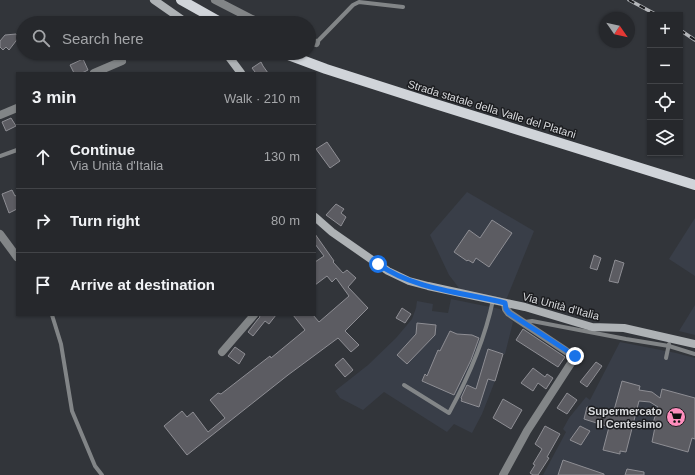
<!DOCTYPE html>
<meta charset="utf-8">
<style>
:root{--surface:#26282c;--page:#2e3034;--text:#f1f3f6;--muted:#a4a6a9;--line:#424448}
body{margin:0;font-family:Helvetica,sans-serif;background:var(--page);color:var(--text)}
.controls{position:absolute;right:12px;top:12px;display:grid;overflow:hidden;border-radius:0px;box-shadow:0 1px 3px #0004}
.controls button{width:36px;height:36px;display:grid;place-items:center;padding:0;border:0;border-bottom:1px solid var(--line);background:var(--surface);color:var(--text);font:20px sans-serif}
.compass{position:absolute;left:599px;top:12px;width:36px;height:36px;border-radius:50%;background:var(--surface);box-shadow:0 1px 3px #0004;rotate:124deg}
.stop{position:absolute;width:12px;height:12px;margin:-9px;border:3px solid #1a73e8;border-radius:50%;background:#fff}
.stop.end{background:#1a73e8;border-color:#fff;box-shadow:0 1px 4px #0008}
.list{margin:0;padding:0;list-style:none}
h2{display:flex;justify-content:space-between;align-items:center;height:52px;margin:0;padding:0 16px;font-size:17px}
h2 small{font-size:13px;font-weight:400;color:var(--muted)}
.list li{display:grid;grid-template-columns:26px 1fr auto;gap:12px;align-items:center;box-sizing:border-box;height:64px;padding:0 16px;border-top:1px solid var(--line)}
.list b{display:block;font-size:15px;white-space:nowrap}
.list p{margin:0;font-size:13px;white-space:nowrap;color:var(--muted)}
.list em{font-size:13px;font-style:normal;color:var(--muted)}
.icon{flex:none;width:22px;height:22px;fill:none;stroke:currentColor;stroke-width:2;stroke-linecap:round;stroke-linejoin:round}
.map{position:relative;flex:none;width:695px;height:475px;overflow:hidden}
.search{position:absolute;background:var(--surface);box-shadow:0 1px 3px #0004;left:16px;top:16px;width:300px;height:44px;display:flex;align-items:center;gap:10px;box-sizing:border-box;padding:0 14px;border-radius:22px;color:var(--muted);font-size:15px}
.panel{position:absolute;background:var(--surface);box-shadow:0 1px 3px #0004;left:16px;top:72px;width:300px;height:244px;border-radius:0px}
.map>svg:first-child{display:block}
.built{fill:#393e48}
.building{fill:#5c5c62;stroke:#8e8e94}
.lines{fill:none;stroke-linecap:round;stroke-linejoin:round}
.lane{stroke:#828587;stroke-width:4}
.street{stroke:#828587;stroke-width:8}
.secondary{stroke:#aeb2b5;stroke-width:8}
.primary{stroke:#d0d4d9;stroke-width:10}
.rail-casing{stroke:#b5b7bb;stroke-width:3.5}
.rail{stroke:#1b1c1f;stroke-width:2;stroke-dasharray:6;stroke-linecap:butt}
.route{stroke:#1a73e8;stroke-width:5}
.labels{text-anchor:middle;stroke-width:3;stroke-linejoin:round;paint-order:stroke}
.street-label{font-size:11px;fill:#d8dadd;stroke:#1b1c1f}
.poi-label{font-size:11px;font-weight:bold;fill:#d8dadd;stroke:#1b1c1f;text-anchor:end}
</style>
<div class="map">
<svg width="695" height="475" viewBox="0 0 695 475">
<rect width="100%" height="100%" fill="#32353a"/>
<!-- built -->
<g class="built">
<polygon points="467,192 534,231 504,305 462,292 449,275 430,235"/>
<polygon points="695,218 695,276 669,259"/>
<polygon points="451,299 500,309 513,322 505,354 503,354 495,381 482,414 472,433 454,424 447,432 384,392 363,410 340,398 335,391 368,365 396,338 412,319 416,308 417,301 433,304 432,311 448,313"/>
<polygon points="695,305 695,335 679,331"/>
<polygon points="620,342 676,353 695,358 695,475 543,475 566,432 563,429 569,418 586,397 590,400"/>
</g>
<!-- building -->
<g class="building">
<polygon points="16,34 19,37 9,50 6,47 3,50 0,47 0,41 5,35"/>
<polygon points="83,59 88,70 82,73 74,73 70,65"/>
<polygon points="261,62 263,66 268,73 256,73 255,72 252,68"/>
<polygon points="11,118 16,126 6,131 2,122"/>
<polygon points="327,142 340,161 330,168 316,149"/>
<polygon points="12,190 15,196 17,195 17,209 9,213 2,194"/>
<polygon points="336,204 344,209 341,213 346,217 341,226 326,215"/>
<polygon points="492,220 512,233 489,267 476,258 473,263 468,260 467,261 454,252 469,230 480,238"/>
<polygon points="315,234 334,261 333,262 343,273 347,270 356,278 348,287 368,308 345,331 359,345 351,352 338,338 288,375 187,455 164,426 182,411 187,417 193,412 208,432 225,418 210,400 218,393 221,394 270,356 271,358 305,330 293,315 313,315 319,322 349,296 336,278 332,282 327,276 315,285 315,262 324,256 315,244"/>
<polygon points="594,255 601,258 597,270 590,268"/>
<polygon points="615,260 624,263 618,283 609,281"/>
<polygon points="402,308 411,314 405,323 396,318"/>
<polygon points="259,315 276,315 269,324 265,321 253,336 248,332 258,319 260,317"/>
<polygon points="417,323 436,325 435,335 407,364 397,355 416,334"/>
<polygon points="523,329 565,357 558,367 516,340"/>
<polygon points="450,331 457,334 472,335 479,338 471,360 454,395 422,381 425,374 427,376 438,350 440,351"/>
<polygon points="235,347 245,354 239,364 228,356"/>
<polygon points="488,349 503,354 495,381 488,379 479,407 461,401 462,399 461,398 467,385 476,389"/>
<polygon points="343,358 353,370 345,377 335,365"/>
<polygon points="596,362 602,366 587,387 580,382"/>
<polygon points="533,368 545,377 547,374 553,378 546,389 538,383 533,391 521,383"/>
<polygon points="622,381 640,386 639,390 652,392 660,398 662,389 695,398 695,439 692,438 688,452 652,442 655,427 652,426 658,407 650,402 639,401 626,452 620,451 620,454 603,450 609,427 584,419 587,407 613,414"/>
<polygon points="567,393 577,400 567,414 557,408"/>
<polygon points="503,399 522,410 511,429 493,418"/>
<polygon points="545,426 560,434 547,457 549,458 538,475 533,475 530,473 535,465 533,464 542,449 535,444"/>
<polygon points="580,426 590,431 581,445 570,440"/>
<polygon points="563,460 604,474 604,475 558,475"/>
<polygon points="627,469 644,472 644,475 625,475"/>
</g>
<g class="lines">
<!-- lane -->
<g class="lane">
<polyline points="316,43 353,5 359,2 403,7"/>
<polyline points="0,156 17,150"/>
<polyline points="52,315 61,344 72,411 95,466 102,475"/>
<polyline points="525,322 532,321 626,339 669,346 695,354"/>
<polyline points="666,358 669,344"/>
<path d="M404 385 449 413C468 378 485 339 493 300"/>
</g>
<!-- street -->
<g class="street">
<polyline points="215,0 252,19 263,23"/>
<polyline points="309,40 316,43"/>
<polyline points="94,73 122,61"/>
<polyline points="0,115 17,108"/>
<polyline points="0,234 17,257"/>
<polyline points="222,352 254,315"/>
<polyline points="503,475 527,431 575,357 509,313 506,309 505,303"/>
</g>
<!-- secondary -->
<g class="secondary">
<polyline points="154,0 187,23"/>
<polyline points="226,53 241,73"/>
<polyline points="315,217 332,232 388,271 409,281 428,286 525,307 592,327 624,328 695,344"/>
</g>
<!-- primary -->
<g class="primary">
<polyline points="181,0 222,23"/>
<polyline points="283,53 326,69 429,102 695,185"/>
</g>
<defs>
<g id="rail">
<polyline points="629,0 657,15"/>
<polyline points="680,30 695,40"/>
</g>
</defs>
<!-- rail casing -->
<use href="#rail" class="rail-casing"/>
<!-- rail -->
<use href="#rail" class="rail"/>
</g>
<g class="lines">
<!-- route -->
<path class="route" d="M378 264C415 290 462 292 505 303L506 309 509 313 575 356"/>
</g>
<!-- icons -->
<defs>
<symbol id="supermarket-disc" viewBox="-11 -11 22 22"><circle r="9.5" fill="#fe8ebd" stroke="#1b1c1f"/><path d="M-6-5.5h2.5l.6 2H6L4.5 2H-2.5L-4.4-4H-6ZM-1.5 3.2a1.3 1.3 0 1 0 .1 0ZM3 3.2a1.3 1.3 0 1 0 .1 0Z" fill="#111"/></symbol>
</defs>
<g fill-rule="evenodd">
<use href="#supermarket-disc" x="665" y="406" width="22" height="22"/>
</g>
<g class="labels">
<!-- street labels -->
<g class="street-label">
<text transform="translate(492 109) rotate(17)" y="4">Strada statale della Valle del Platani</text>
<text transform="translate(561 306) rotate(15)" y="4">Via Unità d'Italia</text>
</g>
<!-- poi labels -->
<g class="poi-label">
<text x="662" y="415">Supermercato<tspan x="662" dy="13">Il Centesimo</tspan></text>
</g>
</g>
</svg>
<div class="controls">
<button>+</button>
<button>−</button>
<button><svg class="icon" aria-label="locate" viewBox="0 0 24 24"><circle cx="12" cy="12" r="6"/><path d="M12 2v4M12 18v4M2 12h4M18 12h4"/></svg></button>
<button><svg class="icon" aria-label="layers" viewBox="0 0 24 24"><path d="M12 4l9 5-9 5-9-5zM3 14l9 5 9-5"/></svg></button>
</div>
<svg class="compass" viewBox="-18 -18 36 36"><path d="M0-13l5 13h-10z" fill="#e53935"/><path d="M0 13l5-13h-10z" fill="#a4a6a9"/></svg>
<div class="stop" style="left:378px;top:264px"></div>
<div class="stop end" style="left:575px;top:356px"></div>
<div class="search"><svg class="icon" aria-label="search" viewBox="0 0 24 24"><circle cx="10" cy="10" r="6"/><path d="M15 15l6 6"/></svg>Search here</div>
<section class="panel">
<h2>3 min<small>Walk · 210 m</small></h2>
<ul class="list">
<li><svg class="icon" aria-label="ahead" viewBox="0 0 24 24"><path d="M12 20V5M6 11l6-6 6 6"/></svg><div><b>Continue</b><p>Via Unità d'Italia</p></div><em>130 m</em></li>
<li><svg class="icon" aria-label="right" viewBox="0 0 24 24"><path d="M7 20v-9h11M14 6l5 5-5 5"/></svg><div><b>Turn right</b></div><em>80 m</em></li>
<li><svg class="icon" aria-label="arrive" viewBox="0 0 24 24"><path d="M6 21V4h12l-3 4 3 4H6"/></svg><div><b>Arrive at destination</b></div></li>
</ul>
</section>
</div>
